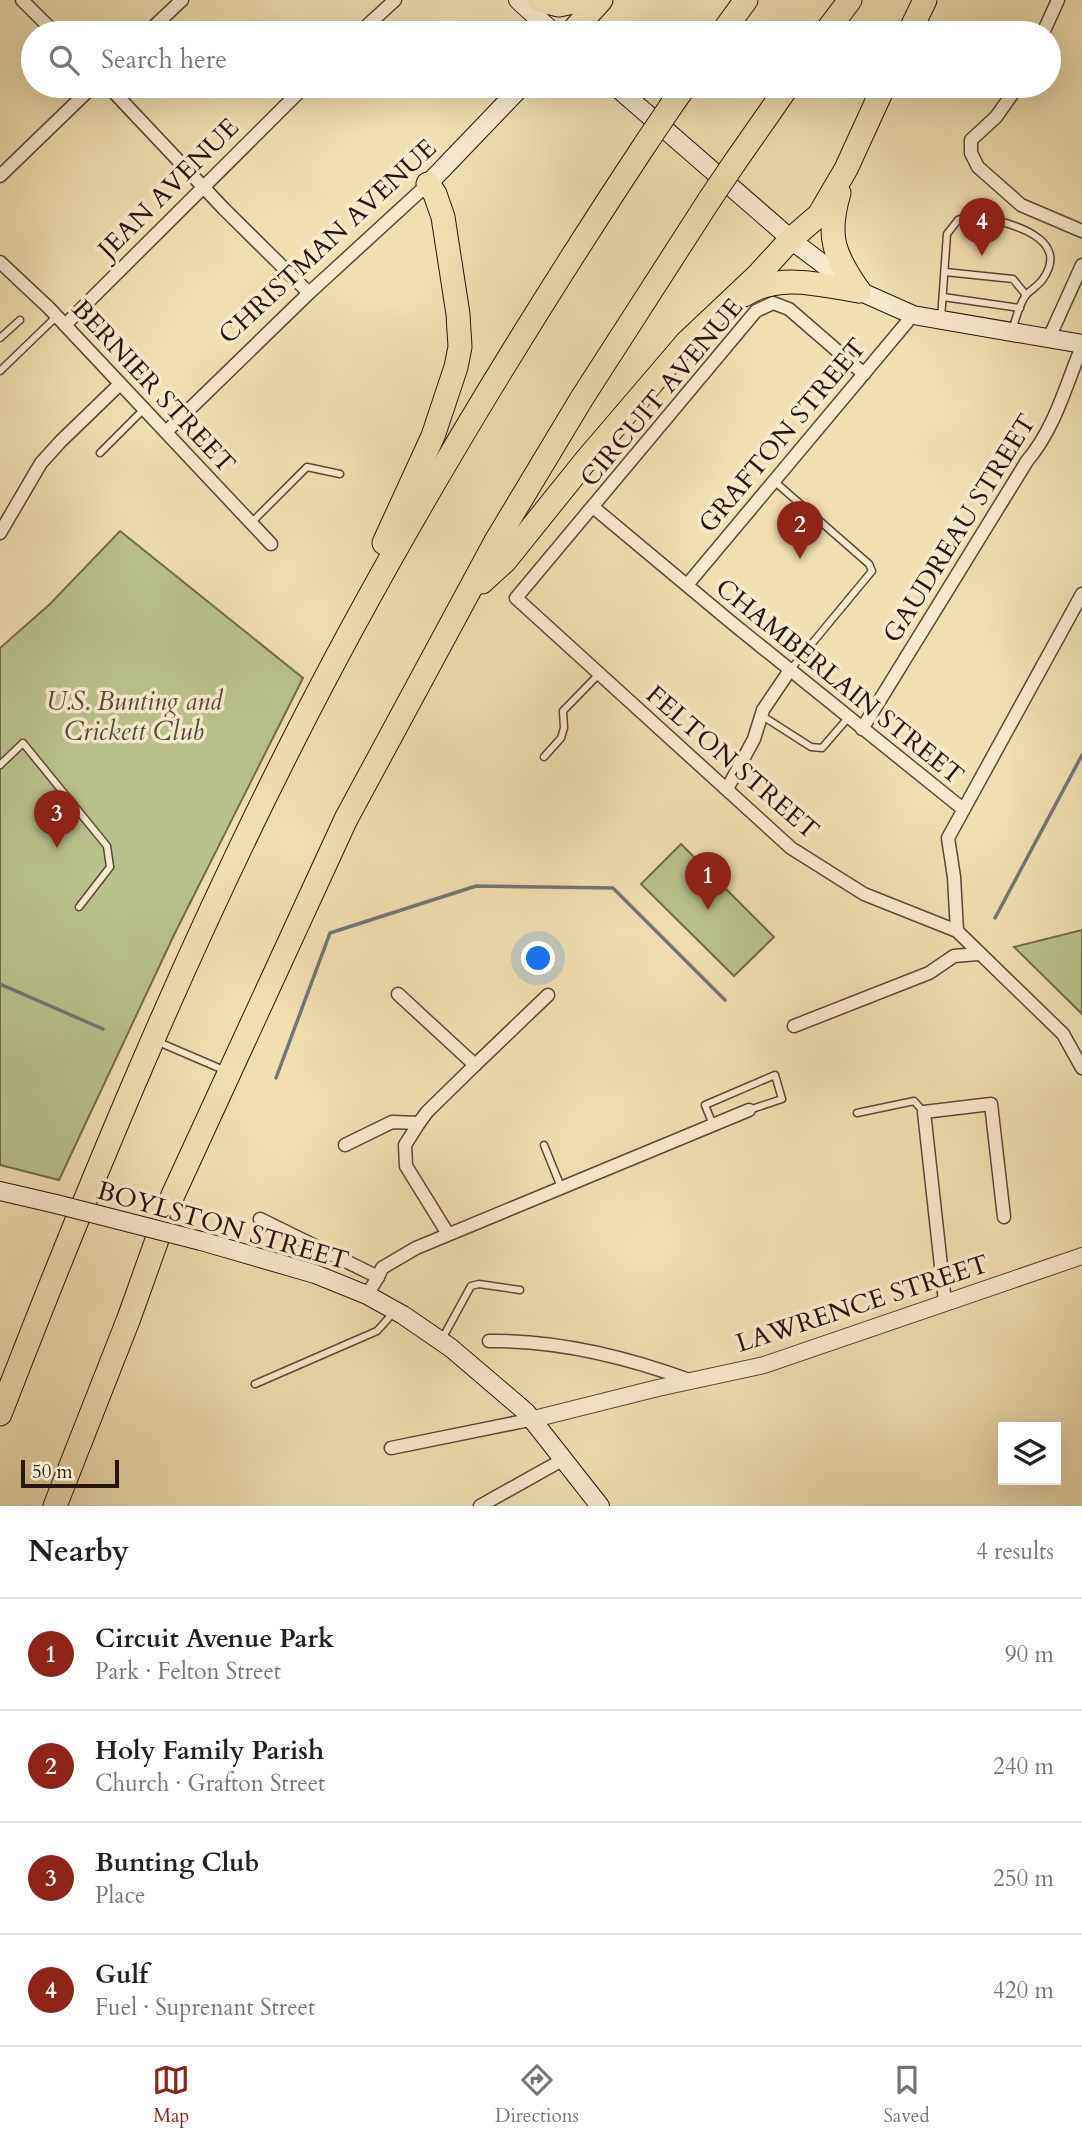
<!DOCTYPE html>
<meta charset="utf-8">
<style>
:root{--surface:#fff;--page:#f6f6f6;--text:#222;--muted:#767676;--line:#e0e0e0;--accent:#8f2418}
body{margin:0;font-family:Cardo,serif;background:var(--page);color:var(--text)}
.controls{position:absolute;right:21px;bottom:21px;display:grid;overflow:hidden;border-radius:0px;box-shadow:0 7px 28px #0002}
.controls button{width:63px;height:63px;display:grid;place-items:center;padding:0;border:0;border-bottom:2px solid var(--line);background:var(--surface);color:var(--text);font:35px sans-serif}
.scale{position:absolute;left:21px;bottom:18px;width:98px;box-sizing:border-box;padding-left:7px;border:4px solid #28150e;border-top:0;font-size:19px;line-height:24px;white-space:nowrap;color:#28150e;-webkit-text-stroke:5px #f6eacc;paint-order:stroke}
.you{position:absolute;left:539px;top:959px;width:24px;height:24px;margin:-18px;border:5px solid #fff;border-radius:50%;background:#1a73e8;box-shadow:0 0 0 10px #1a73e833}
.badge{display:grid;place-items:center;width:46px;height:46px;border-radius:50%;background:var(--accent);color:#fff;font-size:23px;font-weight:700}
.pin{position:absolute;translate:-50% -58px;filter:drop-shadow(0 2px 4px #0008)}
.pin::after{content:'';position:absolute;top:37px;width:24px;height:21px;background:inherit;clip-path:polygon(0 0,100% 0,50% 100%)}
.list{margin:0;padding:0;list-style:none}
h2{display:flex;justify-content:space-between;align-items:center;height:91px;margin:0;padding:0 28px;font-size:30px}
h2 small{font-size:23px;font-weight:400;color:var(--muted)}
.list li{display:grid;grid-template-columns:46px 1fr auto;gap:21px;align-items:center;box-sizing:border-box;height:112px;padding:0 28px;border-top:2px solid var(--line)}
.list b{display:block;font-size:26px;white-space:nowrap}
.list p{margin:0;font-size:23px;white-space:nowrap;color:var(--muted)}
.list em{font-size:23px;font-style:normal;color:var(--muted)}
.icon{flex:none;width:38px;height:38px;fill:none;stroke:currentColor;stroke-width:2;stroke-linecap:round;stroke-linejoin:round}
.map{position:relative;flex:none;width:1082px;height:1506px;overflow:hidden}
.search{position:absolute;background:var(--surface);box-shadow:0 7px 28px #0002;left:21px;right:21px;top:21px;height:77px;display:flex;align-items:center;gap:18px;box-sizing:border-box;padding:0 24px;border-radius:38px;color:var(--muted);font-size:26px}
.sheet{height:539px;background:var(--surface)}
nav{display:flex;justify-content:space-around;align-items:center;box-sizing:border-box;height:98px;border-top:2px solid var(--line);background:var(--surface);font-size:19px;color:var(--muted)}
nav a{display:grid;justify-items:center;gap:4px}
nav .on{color:var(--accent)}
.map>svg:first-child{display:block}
.green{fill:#b9c28c;stroke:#706c4d;stroke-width:2}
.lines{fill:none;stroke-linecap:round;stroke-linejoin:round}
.stream{stroke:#6f7872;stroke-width:3.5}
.service-casing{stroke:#5a4837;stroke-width:9}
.minor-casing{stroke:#5a4837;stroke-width:15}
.tertiary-casing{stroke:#5a4837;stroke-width:18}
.secondary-casing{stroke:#28150e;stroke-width:20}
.motorway-casing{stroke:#28150e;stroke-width:25}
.service{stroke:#f6eacc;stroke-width:6}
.minor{stroke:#f6eacc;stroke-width:12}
.tertiary{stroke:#f6eacc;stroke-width:16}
.secondary{stroke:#f6eacc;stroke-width:18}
.motorway{stroke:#f1dfb1;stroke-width:23}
.secondary-bridge-casing{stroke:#28150e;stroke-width:20;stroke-linecap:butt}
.motorway-bridge-casing{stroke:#28150e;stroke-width:25;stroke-linecap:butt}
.secondary-bridge{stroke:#f6eacc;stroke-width:18}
.motorway-bridge{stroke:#f1dfb1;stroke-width:23}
.labels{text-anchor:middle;stroke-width:7;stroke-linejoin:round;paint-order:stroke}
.street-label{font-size:26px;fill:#28150e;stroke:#f6eacc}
.park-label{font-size:26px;font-style:italic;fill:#544934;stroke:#f6eacc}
</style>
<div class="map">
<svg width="1082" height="1506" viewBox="0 0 1082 1506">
<rect width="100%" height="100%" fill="#f1dfb1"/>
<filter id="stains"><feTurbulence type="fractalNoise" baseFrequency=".00286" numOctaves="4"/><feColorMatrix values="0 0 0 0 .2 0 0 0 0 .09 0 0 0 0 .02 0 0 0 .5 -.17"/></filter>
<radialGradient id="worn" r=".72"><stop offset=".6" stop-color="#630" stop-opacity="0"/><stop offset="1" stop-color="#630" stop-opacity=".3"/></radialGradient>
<!-- green -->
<g class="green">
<polygon points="120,531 303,678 174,935 59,1180 0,1165 0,648 50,604"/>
<polygon points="681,844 774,937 734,976 641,884"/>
<polygon points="1082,930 1082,1014 1014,947"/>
</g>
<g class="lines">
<!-- stream -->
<g class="stream">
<polyline points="995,918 1082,755"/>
<polyline points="0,984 103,1029"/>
<polyline points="276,1078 330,933 476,886 613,888 725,1000"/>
</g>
<defs>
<g id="service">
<polyline points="945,272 1013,279 1026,295"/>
<polyline points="943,297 1020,308"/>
<path d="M941 319 947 234 958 220 972 214C999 221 1074 234 1043 279 1039 285 1032 289 1027 294 1019 303 1016 319 1012 330"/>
<polyline points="0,338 20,320"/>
<polyline points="0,371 57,316"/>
<polyline points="100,453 144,409"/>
<polyline points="774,481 869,564 872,571 790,670"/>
<polyline points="251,523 307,467 340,474"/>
<polyline points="761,715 811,747 822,748 848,718"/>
<polyline points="544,757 561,738 564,728 563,711 599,674"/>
<polyline points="0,765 23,743 107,846 110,867 79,907"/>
<polyline points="156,1041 226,1071"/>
<polyline points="857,1113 914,1101 924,1112"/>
<polyline points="713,1125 705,1105 775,1075 782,1099 749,1110"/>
<polyline points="544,1145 561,1187"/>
<polyline points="442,1339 471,1286 479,1284 520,1290"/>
<polyline points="255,1384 377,1331 394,1312"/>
</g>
<g id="minor">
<polyline points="22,0 55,33"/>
<polyline points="147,33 182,0"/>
<polyline points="359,33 395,0"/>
<polyline points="1043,33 1058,0"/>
<polyline points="108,86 224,209 309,293"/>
<polyline points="1018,86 996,117 971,140 971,153 978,167 1021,205 1082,231"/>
<polyline points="0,176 93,86"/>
<polyline points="0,262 49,308 271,544"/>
<polyline points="65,325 305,86"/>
<polyline points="1049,338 1082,265"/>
<polyline points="864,374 789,309 773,303 756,311 516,598 791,848 864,894 957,931 1063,1034 1082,1068"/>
<polyline points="166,432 309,293 428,184"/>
<polyline points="593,507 732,623 963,809"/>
<polyline points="0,533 41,463 61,441 120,384"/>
<polyline points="687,585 913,315"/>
<path d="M862 729 1027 461C1055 428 1066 385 1082 346"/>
<polyline points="727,789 754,739 763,710 790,670"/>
<polyline points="957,931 954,877 948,838 1082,594"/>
<polyline points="398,994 475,1065 548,995"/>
<polyline points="794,1026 929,973 954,956 978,954"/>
<polyline points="419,1123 405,1145 406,1166 448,1234"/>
<polyline points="345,1145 392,1122 419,1123 427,1112 475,1065"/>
<polyline points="260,1219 378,1277 367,1295"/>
<polyline points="378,1277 382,1268 416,1248 749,1110"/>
<polyline points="945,1302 924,1112 991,1104 1004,1217"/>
<path d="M489 1341C558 1340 627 1357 692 1381"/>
<polyline points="391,1448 534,1419"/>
<polyline points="480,1506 564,1459"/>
</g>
<polyline id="tertiary" points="534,1419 658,1388 764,1365 1082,1256"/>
<g id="secondary">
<polyline points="518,0 554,33"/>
<polyline points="615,86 799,246 859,291 913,315 1082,344"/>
<polyline points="428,184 522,86"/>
<polyline points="0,1191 56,1204"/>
<polyline points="201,1241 315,1274 367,1295 403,1315 451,1348 526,1412 600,1506"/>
</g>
<g id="motorway">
<polyline points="539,0 559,5 583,0"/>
<polyline points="571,33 601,0"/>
<polyline points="722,33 746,0"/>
<polyline points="825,33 850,0"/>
<polyline points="909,33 925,0"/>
<polyline points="671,106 685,86"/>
<polyline points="735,162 788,86"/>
<path d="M839 193C826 237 834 255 859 291"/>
<path d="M744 295C780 272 820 285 859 291"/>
<polyline points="384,543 433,436 456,367 460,347 458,314 443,217 435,194 428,184"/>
<polyline points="482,582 505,561 587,459 687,342 759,274 790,240 819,215 846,169 884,86"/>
<path d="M0 1414C89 1185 181 962 292 743 397 535 518 337 646 143"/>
<polyline points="55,1506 129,1318 173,1195 346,819 496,541 582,398 710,199"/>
</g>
</defs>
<!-- service casing -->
<use href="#service" class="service-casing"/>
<!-- minor casing -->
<use href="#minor" class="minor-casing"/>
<!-- tertiary casing -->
<use href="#tertiary" class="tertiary-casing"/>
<!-- secondary casing -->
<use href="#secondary" class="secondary-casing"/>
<!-- motorway casing -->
<use href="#motorway" class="motorway-casing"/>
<!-- service -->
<use href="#service" class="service"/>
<!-- minor -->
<use href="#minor" class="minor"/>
<!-- tertiary -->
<use href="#tertiary" class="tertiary"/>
<!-- secondary -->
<use href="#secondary" class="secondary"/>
<!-- motorway -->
<use href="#motorway" class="motorway"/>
<defs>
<polyline id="secondary-bridge" points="56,1204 201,1241"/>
<g id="motorway-bridge">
<polyline points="646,143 671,106"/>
<polyline points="710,199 735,162"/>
</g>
</defs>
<!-- secondary-bridge casing -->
<use href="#secondary-bridge" class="secondary-bridge-casing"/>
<!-- motorway-bridge casing -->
<use href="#motorway-bridge" class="motorway-bridge-casing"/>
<!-- secondary-bridge -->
<use href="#secondary-bridge" class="secondary-bridge"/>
<!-- motorway-bridge -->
<use href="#motorway-bridge" class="motorway-bridge"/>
</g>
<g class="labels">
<!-- street labels -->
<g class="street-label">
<text transform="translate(168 188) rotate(-45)" y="9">JEAN AVENUE</text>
<text transform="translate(327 241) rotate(-43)" y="9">CHRISTMAN AVENUE</text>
<text transform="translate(154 386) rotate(47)" y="9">BERNIER STREET</text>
<text transform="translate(661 392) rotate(-50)" y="9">CIRCUIT AVENUE</text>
<text transform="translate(782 435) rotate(-50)" y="9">GRAFTON STREET</text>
<text transform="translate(959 528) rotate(-58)" y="9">GAUDREAU STREET</text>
<text transform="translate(840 681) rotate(39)" y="9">CHAMBERLAIN STREET</text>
<text transform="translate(733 762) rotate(41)" y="9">FELTON STREET</text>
<text transform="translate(223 1225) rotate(16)" y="9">BOYLSTON STREET</text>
<text transform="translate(862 1303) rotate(-18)" y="9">LAWRENCE STREET</text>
</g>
<!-- park labels -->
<g class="park-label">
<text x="134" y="710">U.S. Bunting and<tspan x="134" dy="30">Crickett Club</tspan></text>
</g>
</g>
<rect width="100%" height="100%" filter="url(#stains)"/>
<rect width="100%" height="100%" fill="url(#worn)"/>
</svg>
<div class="controls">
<button><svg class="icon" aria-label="layers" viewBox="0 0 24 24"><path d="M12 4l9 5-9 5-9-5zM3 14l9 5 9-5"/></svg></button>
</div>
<div class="scale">50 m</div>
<div class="you"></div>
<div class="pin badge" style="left:708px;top:910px">1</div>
<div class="pin badge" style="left:800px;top:559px">2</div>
<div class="pin badge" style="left:57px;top:848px">3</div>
<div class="pin badge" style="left:982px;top:256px">4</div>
<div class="search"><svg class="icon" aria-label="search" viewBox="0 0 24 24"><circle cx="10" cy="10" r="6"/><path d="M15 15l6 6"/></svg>Search here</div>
</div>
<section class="sheet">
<h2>Nearby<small>4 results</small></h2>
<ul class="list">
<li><span class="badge">1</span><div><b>Circuit Avenue Park</b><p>Park · Felton Street</p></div><em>90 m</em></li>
<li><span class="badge">2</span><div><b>Holy Family Parish</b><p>Church · Grafton Street</p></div><em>240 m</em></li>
<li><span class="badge">3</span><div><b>Bunting Club</b><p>Place</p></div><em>250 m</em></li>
<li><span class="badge">4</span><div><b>Gulf</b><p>Fuel · Suprenant Street</p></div><em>420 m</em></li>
</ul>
</section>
<nav>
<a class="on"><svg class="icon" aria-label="map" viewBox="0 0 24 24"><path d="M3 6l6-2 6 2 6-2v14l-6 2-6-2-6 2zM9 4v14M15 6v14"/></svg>Map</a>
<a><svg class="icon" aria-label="directions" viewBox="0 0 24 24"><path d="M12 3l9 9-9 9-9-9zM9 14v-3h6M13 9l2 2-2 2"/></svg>Directions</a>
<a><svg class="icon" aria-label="saved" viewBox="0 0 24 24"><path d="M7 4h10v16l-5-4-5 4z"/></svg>Saved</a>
</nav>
